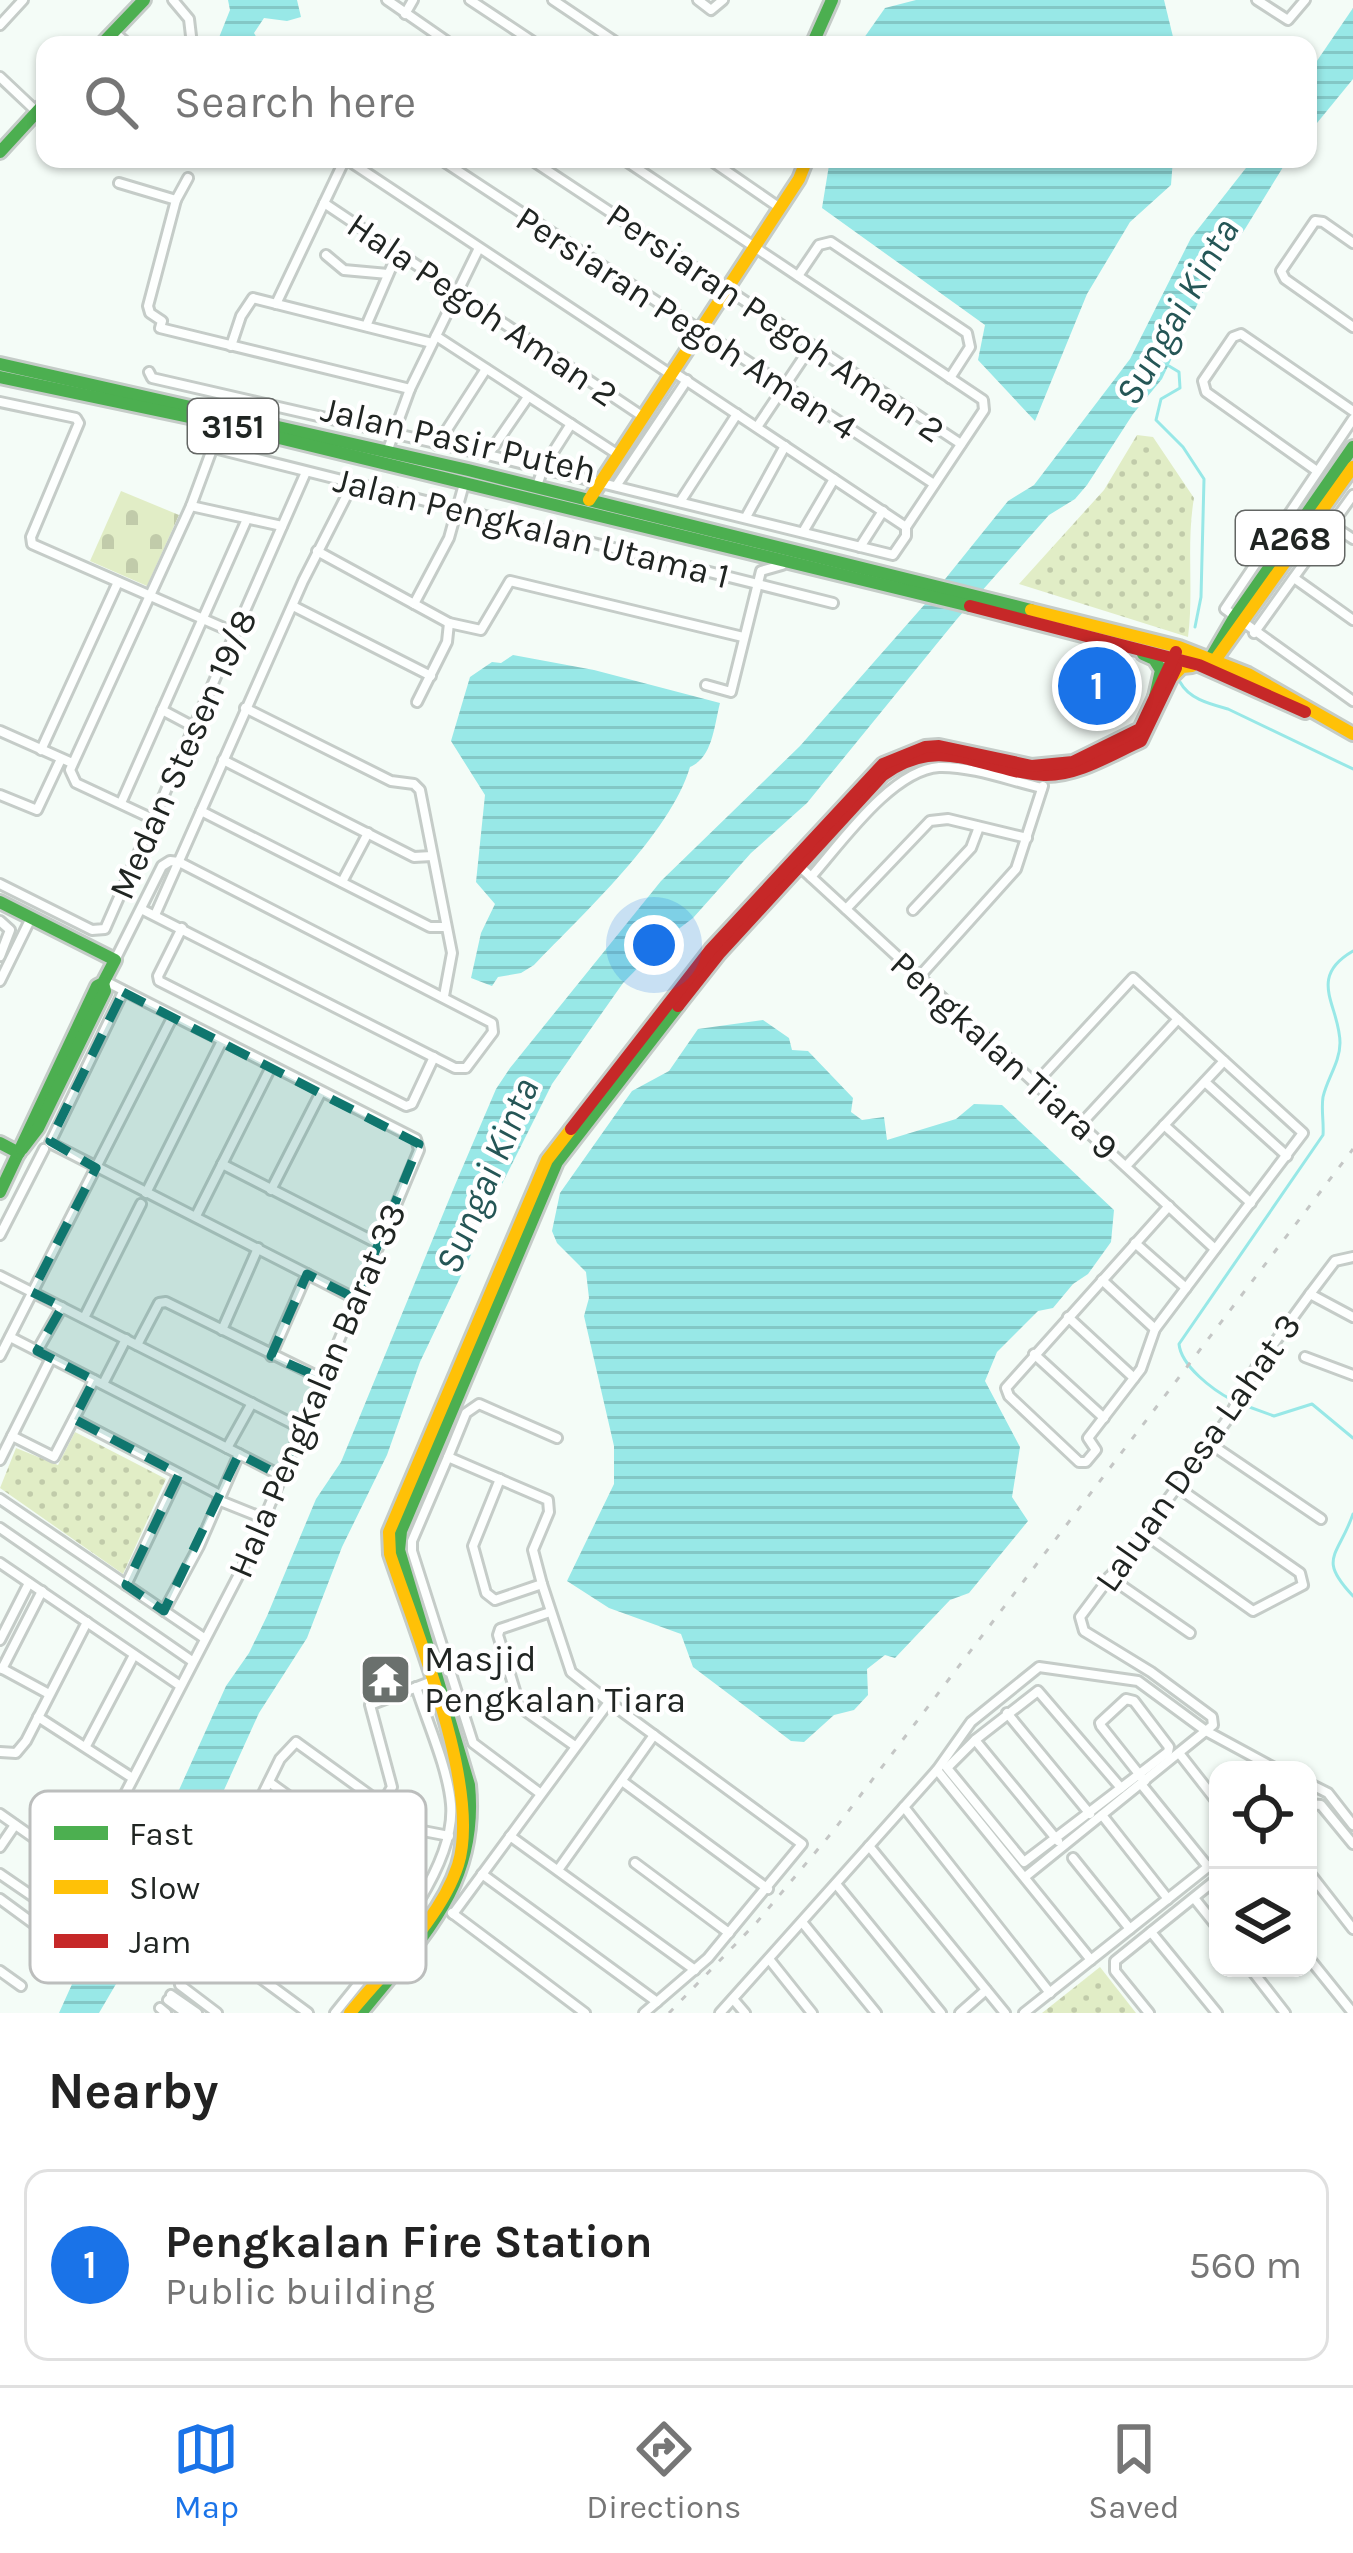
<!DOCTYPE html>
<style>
:root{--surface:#fff;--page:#f2f2f2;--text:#222;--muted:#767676;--line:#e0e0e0;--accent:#1a73e8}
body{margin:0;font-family:Karla,sans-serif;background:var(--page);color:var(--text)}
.controls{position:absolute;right:36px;bottom:36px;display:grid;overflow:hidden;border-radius:24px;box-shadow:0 3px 9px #0004}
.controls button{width:108px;height:108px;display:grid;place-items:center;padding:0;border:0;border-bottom:3px solid var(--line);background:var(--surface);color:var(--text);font:60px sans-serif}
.you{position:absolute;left:654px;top:945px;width:42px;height:42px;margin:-30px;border:9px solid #fff;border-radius:50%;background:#1a73e8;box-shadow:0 0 0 18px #1a73e833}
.badge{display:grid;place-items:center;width:78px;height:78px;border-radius:50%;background:var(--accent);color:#fff;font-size:39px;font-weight:700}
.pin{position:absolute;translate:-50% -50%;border:6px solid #fff;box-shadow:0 3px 12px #0006}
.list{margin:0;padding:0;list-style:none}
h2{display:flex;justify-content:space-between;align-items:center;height:156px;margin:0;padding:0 48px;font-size:51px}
h2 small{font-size:39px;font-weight:400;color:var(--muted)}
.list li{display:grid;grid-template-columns:78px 1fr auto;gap:36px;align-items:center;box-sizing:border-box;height:192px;margin:0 24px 24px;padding:0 24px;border:3px solid var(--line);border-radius:24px}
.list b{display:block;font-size:45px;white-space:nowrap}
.list p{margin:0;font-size:39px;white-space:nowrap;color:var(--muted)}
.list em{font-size:39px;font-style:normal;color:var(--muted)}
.icon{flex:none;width:66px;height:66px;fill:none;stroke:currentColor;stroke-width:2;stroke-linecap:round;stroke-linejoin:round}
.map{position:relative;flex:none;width:1353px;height:2013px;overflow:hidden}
.search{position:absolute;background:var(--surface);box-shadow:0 3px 9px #0004;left:36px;right:36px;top:36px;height:132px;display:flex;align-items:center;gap:30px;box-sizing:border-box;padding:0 42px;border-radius:24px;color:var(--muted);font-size:45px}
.sheet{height:372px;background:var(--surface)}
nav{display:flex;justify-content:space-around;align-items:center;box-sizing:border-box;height:168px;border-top:3px solid var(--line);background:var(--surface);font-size:33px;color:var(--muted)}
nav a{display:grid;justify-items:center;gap:6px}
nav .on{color:var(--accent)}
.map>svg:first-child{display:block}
.grass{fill:url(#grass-dots)}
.cemetery{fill:url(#cemetery-stones)}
.water{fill:url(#water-rules)}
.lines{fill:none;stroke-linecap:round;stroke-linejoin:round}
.stream{stroke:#98e8e7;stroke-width:3}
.street-casing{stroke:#c5ccc8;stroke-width:14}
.fast-casing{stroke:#c5ccc8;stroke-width:18}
.slow-casing{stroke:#c5ccc8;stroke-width:18}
.jam-casing{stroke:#c5ccc8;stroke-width:18}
.street{stroke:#fdfffe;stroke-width:8}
.fast{stroke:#4caf50;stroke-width:12}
.slow{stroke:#ffc107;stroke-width:12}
.jam{stroke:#c62828;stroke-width:12}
.rail{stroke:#c4c6c5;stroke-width:3;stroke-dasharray:6 12;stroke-linecap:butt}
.marked{fill:#0f766e;fill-opacity:0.2;stroke:#0f766e;stroke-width:9;stroke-dasharray:24 15;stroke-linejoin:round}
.labels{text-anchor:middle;stroke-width:9;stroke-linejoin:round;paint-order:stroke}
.shield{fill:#fff;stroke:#636664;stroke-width:3}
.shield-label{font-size:33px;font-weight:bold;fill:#202522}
.street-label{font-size:36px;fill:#202522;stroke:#fff}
.poi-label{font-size:36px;fill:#202522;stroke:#fff;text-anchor:start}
.water-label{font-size:39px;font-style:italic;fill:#255656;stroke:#fff}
.key{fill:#fff;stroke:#bcbebd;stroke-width:3}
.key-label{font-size:33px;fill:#202522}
</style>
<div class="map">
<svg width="1353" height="2013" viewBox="0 0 1353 2013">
<defs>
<pattern id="grass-dots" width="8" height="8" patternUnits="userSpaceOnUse" patternTransform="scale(3)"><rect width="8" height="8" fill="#e1edc6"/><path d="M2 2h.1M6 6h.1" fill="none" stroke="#c1cbaa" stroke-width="1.8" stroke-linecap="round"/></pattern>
<pattern id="cemetery-stones" width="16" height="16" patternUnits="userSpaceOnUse" patternTransform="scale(3)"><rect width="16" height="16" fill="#e1edc6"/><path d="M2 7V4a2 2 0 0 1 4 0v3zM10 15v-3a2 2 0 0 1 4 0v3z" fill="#c1cbaa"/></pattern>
<pattern id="water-rules" width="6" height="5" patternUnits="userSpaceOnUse" patternTransform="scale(3)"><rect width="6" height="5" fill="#98e8e7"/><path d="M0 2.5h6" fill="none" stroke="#83c7c6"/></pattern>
</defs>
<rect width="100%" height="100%" fill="#f4fcf7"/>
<!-- grass -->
<g class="grass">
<path d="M1137 435 1153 437 1194 498C1186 544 1194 591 1188 637L1019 584 1104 490Z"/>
<polygon points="75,1432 166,1479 123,1574 0,1488 16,1448 58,1465"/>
<polygon points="1100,1967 1136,2013 1042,2013"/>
</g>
<!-- cemetery -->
<polygon class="cemetery" points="121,491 179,515 147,586 90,561"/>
<!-- water -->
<g class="water">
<polygon points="228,0 297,0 301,17 287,21 264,18 254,33 261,45 216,45 230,10"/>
<polygon points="916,0 1164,0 1175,45 859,45 885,8"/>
<polygon points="1353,8 1353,79 1308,134 1308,74"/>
<polygon points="830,159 1173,159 1171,185 1130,222 1087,294 1035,421 978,360 985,325 822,208"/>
<polygon points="1253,159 1288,159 1245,229 1209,280 1162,379 1133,414 1087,485 1075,499 1049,515 957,619 807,803 751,853 693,918 668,937 623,983 552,1084 494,1200 483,1210 477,1242 420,1362 387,1455 342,1547 307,1638 259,1713 204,1834 99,2013 59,2013 82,1962 146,1863 226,1686 249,1653 267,1616 316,1499 341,1462 455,1185 496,1089 510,1068 661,881 800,746 925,604 1008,501 1034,485 1130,359 1191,238"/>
<path d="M513 655 594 670 720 703C714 726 713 757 690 767 670 834 583 914 534 965L521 973 498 977 492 986 471 978 481 933 495 904 476 882 485 795 451 741 470 677 492 662 501 663Z"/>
<polygon points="763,1020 789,1038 792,1050 808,1051 853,1098 851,1112 862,1120 884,1117 887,1140 956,1119 974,1104 1002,1105 1114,1210 1111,1242 1088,1274 1073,1284 1053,1308 1038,1311 997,1352 985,1381 1020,1447 1012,1497 1028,1521 969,1593 950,1600 895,1658 885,1655 867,1669 868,1695 854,1710 834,1715 804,1742 791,1741 693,1667 681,1634 609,1608 567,1581 614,1484 614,1446 584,1316 589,1298 586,1272 557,1243 552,1231 560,1193 632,1091 669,1071 698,1029"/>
</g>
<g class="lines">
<!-- stream -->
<g class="stream">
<polyline points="1169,366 1179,372 1180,388 1161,399 1156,420 1183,447 1204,479 1201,597 1195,627"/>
<path d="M1180 682C1189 699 1210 704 1228 709L1353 769"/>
<path d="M1232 1400C1213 1390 1181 1366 1179 1344L1323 1135C1324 1122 1321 1110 1323 1097 1327 1079 1340 1062 1340 1043 1340 1006 1306 978 1353 951"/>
<polyline points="1241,1404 1274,1416 1312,1404 1353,1438"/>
<path d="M1353 1514C1338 1557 1317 1558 1353 1596"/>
</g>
<defs>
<g id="street">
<polyline points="173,0 189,19 191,36"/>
<polyline points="387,0 452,45"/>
<polyline points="470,0 538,45"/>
<polyline points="553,0 620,45"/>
<polyline points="698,0 711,10 723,0"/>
<polyline points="1257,0 1288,20 1305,0"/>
<polyline points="405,14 413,0"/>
<polyline points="0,25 23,0"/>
<polyline points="114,32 129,45"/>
<polyline points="0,77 36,111"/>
<polyline points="346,159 670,374"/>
<polyline points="440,159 934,484"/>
<polyline points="530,159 961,444"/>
<polyline points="709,159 780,208"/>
<polyline points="119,183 176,200 148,306 150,313 162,321 160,328 410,389"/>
<polyline points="176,200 188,178"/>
<polyline points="324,203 642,416"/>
<polyline points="1353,243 1323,222 1315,221 1281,271 1285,279 1353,327"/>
<polyline points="326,255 344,270 388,274"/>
<polyline points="798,276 819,245 831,242 967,333 970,347 950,378"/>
<polyline points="276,304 345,159"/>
<polyline points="366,326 398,252"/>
<polyline points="436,336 617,454"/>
<polyline points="231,346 241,316 253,298 432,343"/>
<polyline points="672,371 906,527"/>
<polyline points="149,372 152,378 488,455 893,555 906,536 906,527 984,410 983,400 623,159"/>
<polyline points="0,402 76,418 79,423 31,537 32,544 235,633"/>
<polyline points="1353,419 1225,609 1353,701"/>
<polyline points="757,427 812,345"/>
<polyline points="437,445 486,369"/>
<polyline points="214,448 833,603"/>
<polyline points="387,452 410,389 479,248"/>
<polyline points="488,455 528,397"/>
<polyline points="1317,471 1206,392 1203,381 1233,337 1241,334 1353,411"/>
<polyline points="537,486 543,468 571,424"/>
<polyline points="616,486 687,380"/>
<polyline points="680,502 737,414"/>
<polyline points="191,506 282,526"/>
<polyline points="746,517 785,446"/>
<polyline points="1332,525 1353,539"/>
<polyline points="803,532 834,479"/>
<polyline points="860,547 883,511"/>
<polyline points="317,551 449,623 481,630 510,581 743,637"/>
<polyline points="1294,578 1353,620"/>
<polyline points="414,604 449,538 464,484"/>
<polyline points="293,606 431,676"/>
<polyline points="1254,633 1353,495"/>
<polyline points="706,685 731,692 761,571 782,565"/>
<polyline points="417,702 447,642 449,623"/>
<polyline points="245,708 391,781 414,784 420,790 452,953 444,996"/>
<polyline points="162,710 194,727"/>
<polyline points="0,731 72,763"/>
<polyline points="41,750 118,582"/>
<polyline points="223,760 414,857 432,856"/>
<polyline points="0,795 37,810 61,759"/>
<polyline points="121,803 247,519"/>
<polyline points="201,811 430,927 446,927"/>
<polyline points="153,819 76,783 70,770 191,506 221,425"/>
<polyline points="797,864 1215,1249"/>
<path d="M811 877C841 843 892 770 939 767 972 766 1011 781 1042 788"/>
<polyline points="342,882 368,833"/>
<polyline points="0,884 92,930 105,929 306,472"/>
<polyline points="846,909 930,821 948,819 1027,838"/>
<polyline points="913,910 971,848 979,827"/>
<polyline points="155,915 303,581 353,483"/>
<polyline points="0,921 10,930 0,956"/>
<polyline points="182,928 158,976 159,981 406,1106 412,1104 434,1057"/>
<polyline points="115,960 162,866 170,861 179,862 492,1023 493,1032 466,1068 455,1068 141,909"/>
<polyline points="919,977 1016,869 1043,786"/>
<polyline points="0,981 30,920"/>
<polyline points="123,992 50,1143 356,1299"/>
<polyline points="1205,1082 1287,1156"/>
<polyline points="1035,1084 1133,978 1303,1133 1155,1329 1141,1369 1088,1438 1096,1450 1086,1462 1079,1462 1009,1396 1006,1388 1169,1206"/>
<polyline points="1080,1125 1178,1019"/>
<polyline points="1164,1125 1251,1203"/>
<polyline points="222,1164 379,1244"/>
<polyline points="1126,1166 1224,1061"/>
<polyline points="271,1190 321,1092"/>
<polyline points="146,1193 222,1041"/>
<polyline points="196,1216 271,1067"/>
<polyline points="0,1235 44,1149"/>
<polyline points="1135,1243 1186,1288"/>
<polyline points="0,1276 301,1428"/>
<polyline points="1102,1280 1155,1329"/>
<polyline points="1310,1294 1353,1317"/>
<polyline points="1068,1317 1134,1378"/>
<polyline points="84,1318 141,1204"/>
<polyline points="222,1330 258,1248"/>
<polyline points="10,1337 280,1475"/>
<polyline points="137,1345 159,1303 166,1302 323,1379"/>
<polyline points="37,1351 62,1307"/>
<polyline points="1034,1354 1104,1418"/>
<polyline points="0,1356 173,1016"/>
<polyline points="271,1356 307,1274"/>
<polyline points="1305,1357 1353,1375"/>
<polyline points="103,1384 126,1339"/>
<polyline points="74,1419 220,1495"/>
<polyline points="12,1436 54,1457 94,1380"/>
<polyline points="1209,1443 1321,1519"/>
<polyline points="227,1448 252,1403"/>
<polyline points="448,1457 466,1413 479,1404 557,1438"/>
<polyline points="0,1460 51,1358"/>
<polyline points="500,1479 473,1546 486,1593 495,1600 542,1584"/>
<polyline points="0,1499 204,1638"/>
<polyline points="218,1500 263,1518"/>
<polyline points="0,1528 192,1661"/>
<polyline points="1143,1533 1253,1611 1303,1585 1300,1573 1177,1487"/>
<polyline points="0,1563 179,1685"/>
<polyline points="1109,1577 1190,1633"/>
<polyline points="126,1585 179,1474"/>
<polyline points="164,1611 199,1546 239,1454"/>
<polyline points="550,1612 500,1629 498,1635 520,1707 575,1746"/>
<polyline points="0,1640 29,1583"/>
<polyline points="1,1668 49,1694"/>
<polyline points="2,1669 42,1591"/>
<polygon points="1038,1691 1121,1788 1024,1862 947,1768 975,1740"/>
<polyline points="609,1702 802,1844 708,1958 644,2013"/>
<polyline points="1007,1713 1090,1814"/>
<polyline points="38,1717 131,1777"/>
<polyline points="975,1740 1058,1841"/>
<polyline points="86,1746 134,1655"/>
<polyline points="0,1752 16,1753 26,1741 87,1622"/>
<polyline points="1179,1753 1218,1803"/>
<polyline points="937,1770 1091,1960"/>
<polyline points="622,1781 768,1889"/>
<polyline points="269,1782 423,1894"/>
<polyline points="1308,1783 1328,1793 1353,1825"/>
<polyline points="1141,1784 1208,1867"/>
<polyline points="1121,1788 1168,1752 1169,1747 1134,1701 1126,1699 1100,1723 1101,1726 1139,1774 1145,1781"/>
<polyline points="382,1804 392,1787 370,1705 430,1682"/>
<polyline points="1308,1804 1321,1805 1353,1844"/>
<polyline points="904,1807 1050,1993"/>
<polyline points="0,1814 84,1873"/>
<polyline points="1102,1815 1168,1899"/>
<polyline points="245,1830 280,1759 296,1742 418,1830 449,1836"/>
<polyline points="510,1836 695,1970"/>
<polyline points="869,1846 1005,2013"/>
<polyline points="0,1847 15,1825"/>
<polyline points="1073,1858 1130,1929"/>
<polyline points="635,1863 729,1933"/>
<polyline points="558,1870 654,1735"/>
<polyline points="1308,1871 1353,1929"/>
<polyline points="0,1874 54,1911 61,1910 84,1873 248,1557 419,1150 416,1139 105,981"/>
<polyline points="482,1874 657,2002"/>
<polyline points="1025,1877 1213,1725 1212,1717 1151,1672 1084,1631 1080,1617 1227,1420 1256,1368 1310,1294 1335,1261 1353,1257"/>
<polyline points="222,1881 359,1982"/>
<polyline points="836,1884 941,2013"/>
<polyline points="1194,1898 1218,1928"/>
<polyline points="0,1899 45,1932"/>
<polyline points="452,1913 585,2013"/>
<polyline points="453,1914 609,1702 571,1672 542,1584 533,1550 549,1512 548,1500 448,1457 412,1541 412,1551 473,1743 541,1794"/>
<polyline points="802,1922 876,2013"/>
<polyline points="1151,1932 1217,2013"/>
<polyline points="202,1935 308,2013"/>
<polyline points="1308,1957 1353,2013"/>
<polyline points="769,1959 812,2013"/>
<polyline points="1250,1968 1285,2013"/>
<polyline points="0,1971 21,1986"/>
<polyline points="171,1995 197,2013"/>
<polyline points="733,1999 745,2013"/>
<polyline points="168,2000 186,2013"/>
<polyline points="160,2008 166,2013"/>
<polyline points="217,2013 180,1985 179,1977 200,1940 245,1830 409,1950"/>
<path d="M335 2013C376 1961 457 1871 451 1804 448 1768 427 1722 416 1687"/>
<polyline points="720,2013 937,1770 971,1722 1039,1667 1138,1681 1206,1731 1278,1770"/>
<polyline points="960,2013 986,1990"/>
<polyline points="1024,2013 1218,1859"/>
<polyline points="1149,2013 1115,1971 1115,1961 1218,1878"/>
</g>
<g id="fast">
<polyline points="101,45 144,0"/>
<polyline points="812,45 832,0"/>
<polyline points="0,152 45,103"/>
<polyline points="0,364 468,470 1031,610"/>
<polyline points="0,377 222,424 970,606"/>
<polyline points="1143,654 1154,659 1161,670 1155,697"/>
<polyline points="1209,661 1234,618 1353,447"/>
<polyline points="0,902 115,960 103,983 97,986 0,1192"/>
<polyline points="0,1143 19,1153"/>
<polyline points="22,1149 38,1128 105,991 103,983"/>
<path d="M361 2013C420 1939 479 1886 469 1785L399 1550 401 1531 557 1162 678 1006"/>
</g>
<g id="slow">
<polyline points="589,500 799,179 807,159"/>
<polyline points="1031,610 1179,647 1248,674 1353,734"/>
<polyline points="1213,663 1353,467"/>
<polyline points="1173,676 1182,667 1192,666"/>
<path d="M350 2013C386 1968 440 1921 458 1865 482 1788 415 1630 390 1554L389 1532 547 1160 571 1129"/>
</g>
<g id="jam">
<polyline points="970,606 1199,665 1305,712"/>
<path d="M678 1006 719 954 883 775C943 732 982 772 1044 775 1078 776 1112 754 1141 741L1176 668"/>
<polyline points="571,1129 711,949 883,764 925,747 939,746 1032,766 1073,762 1140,729 1176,652"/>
</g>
</defs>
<!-- street casing -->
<use href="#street" class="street-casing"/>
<!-- fast casing -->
<use href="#fast" class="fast-casing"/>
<!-- slow casing -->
<use href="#slow" class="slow-casing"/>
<!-- jam casing -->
<use href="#jam" class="jam-casing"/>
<!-- street -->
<use href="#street" class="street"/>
<!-- fast -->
<use href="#fast" class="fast"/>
<!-- slow -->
<use href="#slow" class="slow"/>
<!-- jam -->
<use href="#jam" class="jam"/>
<!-- rail -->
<polyline class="rail" points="669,2013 757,1922 834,1830 1353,1149"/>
</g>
<!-- marked area -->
<path class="marked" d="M123 992 419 1144 356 1299 307 1274 271 1356 323 1379 280 1475 239 1454 164 1611 126 1585 179 1474 74 1419 94 1380 37 1351 62 1307 32 1292 96 1168 50 1141Z"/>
<!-- icons -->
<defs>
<symbol id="temple-square" viewBox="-11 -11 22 22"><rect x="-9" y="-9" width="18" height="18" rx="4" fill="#6a706d" stroke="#fff"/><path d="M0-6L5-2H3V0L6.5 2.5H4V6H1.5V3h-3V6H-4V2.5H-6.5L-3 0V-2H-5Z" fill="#fff"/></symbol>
</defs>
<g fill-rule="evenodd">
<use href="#temple-square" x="356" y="1650" width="59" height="59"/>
</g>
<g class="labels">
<!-- shield labels -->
<g class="shield">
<rect x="188" y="399" width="90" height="54" rx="9"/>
<rect x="1236" y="511" width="108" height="54" rx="9"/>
</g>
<g class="shield-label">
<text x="233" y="438">3151</text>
<text x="1290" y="550">A268</text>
</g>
<!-- street labels -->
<g class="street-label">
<text transform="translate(483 309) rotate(34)" y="13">Hala Pegoh Aman 2</text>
<text transform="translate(687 322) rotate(33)" y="13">Persiaran Pegoh Aman 4</text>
<text transform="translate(776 322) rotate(34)" y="13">Persiaran Pegoh Aman 2</text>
<text transform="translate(459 439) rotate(13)" y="13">Jalan Pasir Puteh</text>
<text transform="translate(532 527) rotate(14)" y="13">Jalan Pengkalan Utama 1</text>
<text transform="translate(182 754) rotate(-66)" y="13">Medan Stesen 19/8</text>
<text transform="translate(1005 1055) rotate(42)" y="13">Pengkalan Tiara 9</text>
<text transform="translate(316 1390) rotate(-67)" y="13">Hala Pengkalan Barat 33</text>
<text transform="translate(1197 1452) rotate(-55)" y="13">Laluan Desa Lahat 3</text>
</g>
<!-- poi labels -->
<g class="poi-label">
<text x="424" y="1671">Masjid<tspan x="424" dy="41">Pengkalan Tiara</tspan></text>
</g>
<!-- water labels -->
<g class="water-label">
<text transform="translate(1176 311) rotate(-60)" y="14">Sungai Kinta</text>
<text transform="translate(486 1175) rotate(-67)" y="14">Sungai Kinta</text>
</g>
</g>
<!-- legend -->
<rect x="30" y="1791" width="396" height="192" rx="18" class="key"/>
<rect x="54" y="1826" width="54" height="14" fill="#4caf50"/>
<rect x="54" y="1880" width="54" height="14" fill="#ffc107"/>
<rect x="54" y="1934" width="54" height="14" fill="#c62828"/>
<g class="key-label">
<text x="129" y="1845">Fast</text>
<text x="129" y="1899">Slow</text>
<text x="129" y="1953">Jam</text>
</g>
</svg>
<div class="controls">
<button><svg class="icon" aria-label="locate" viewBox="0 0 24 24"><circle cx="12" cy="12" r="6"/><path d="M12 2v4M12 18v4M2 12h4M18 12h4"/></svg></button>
<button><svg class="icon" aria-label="layers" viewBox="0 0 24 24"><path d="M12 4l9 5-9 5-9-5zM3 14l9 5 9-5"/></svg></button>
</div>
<div class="you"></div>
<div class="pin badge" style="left:1097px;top:686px">1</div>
<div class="search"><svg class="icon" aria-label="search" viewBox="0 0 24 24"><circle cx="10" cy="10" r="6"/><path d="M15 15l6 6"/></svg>Search here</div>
</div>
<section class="sheet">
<h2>Nearby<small></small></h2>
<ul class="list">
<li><span class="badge">1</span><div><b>Pengkalan Fire Station</b><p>Public building</p></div><em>560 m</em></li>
</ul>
</section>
<nav>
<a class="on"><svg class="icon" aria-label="map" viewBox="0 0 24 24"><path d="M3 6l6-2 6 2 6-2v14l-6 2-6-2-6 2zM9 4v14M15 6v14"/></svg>Map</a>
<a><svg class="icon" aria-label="directions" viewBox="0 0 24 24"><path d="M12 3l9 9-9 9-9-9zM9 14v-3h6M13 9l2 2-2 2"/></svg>Directions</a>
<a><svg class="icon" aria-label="saved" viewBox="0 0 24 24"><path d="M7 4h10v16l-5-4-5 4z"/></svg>Saved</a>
</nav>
